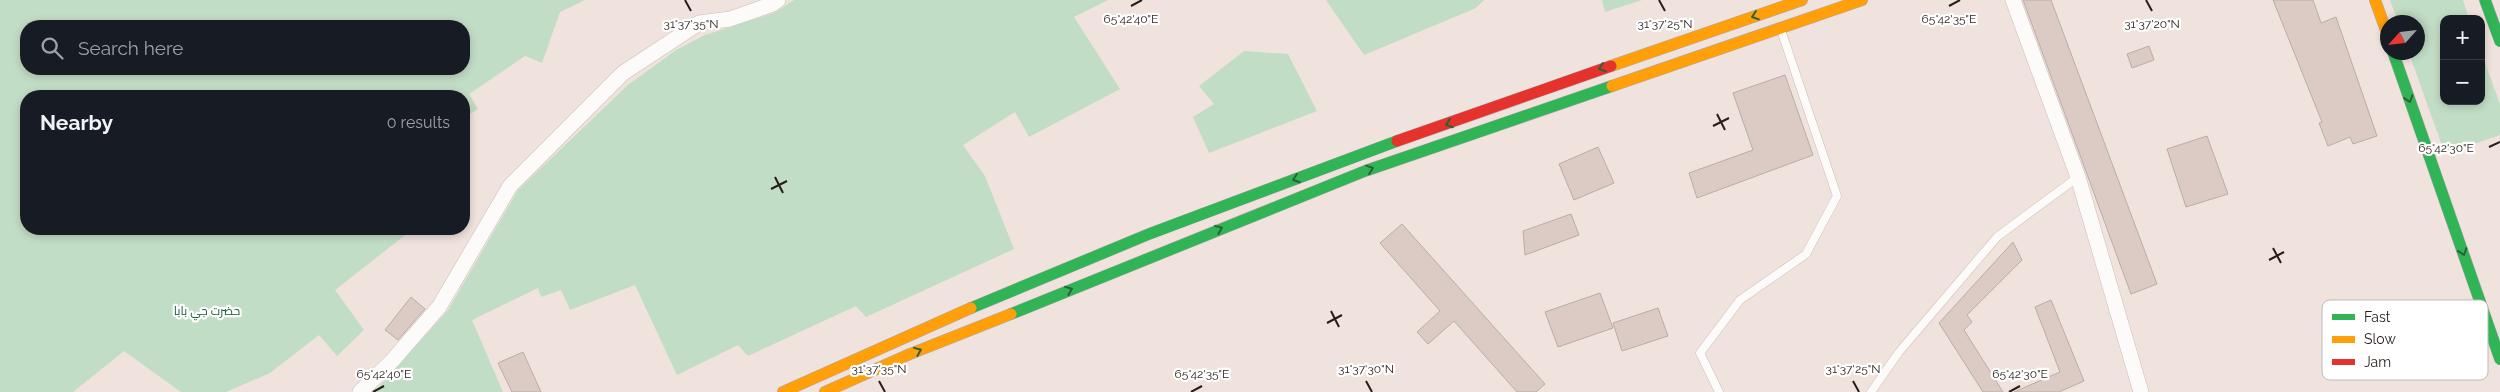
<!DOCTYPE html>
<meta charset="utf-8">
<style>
:root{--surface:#171b24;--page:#20242c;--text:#f1f3f6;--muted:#9ea1a6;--line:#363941}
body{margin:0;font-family:Raleway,Cairo,sans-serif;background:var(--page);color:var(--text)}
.controls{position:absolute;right:15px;top:15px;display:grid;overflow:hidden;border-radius:10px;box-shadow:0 2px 8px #0003}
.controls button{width:45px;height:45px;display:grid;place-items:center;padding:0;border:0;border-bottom:1px solid var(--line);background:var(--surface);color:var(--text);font:25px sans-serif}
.compass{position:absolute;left:2380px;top:15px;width:45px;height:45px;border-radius:50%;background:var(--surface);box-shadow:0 2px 8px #0003;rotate:243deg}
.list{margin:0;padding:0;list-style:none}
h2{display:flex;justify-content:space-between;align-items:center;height:65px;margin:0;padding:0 20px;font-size:21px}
h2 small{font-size:16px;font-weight:400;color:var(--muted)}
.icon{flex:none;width:28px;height:28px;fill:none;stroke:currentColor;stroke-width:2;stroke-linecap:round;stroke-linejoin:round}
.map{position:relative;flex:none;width:2500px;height:392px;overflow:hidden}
.search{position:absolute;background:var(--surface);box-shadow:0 2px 8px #0003;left:20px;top:20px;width:450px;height:55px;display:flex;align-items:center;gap:12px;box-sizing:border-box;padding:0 18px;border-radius:20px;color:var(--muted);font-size:19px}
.panel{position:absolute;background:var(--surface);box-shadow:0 2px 8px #0003;left:20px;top:90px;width:450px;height:145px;border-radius:20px}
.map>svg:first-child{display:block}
.green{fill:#c2ddc6;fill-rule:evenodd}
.building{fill:#dccbc5;stroke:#b8ada9}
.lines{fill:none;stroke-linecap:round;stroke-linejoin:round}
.lane-casing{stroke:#cabfba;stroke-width:9}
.street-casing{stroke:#cabfba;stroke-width:16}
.fast-casing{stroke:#ada6ac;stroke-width:12}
.slow-casing{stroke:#ada6ac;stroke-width:12}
.jam-casing{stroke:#ada6ac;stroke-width:12}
.lane{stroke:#fdfbfa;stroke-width:8}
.street{stroke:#fdfbfa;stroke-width:15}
.fast{stroke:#30b455;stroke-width:11}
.slow{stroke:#ff9f0a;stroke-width:11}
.jam{stroke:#e5322d;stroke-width:11}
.oneway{stroke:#2b6235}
.ticks{fill:none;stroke:#271e1a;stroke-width:2}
.labels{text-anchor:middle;stroke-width:4.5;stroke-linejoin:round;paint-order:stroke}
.park-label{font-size:12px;fill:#165c39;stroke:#fff}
.key{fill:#fff;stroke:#bebcba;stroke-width:1}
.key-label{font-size:14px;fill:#271e1a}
.ticks-label{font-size:12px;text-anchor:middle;fill:#271e1a;stroke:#fff;stroke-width:4.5;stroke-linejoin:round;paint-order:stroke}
</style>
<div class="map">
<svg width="2500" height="392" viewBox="0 0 2500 392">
<rect width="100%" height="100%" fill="#f0e2dc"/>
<!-- green -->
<g class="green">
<path d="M0 0H585L560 12 542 63 525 56 469 94 478 109 464 118V96H26V229H413L335 290 364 330 337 356 319 335 270 373 226 392H181L124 351 73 392H0ZM26 26H464V69H26Z"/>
<polygon points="794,0 1108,0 1074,17 1120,89 1029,137 1015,112 963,145 985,176 1014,249 866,317 856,306 748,356 738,345 677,375 635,285 570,310 561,290 541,297 538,288 472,320 503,392 374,392 448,310 518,190 628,85 676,50 705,35 774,13"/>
<polygon points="1326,0 1484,0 1476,8 1364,55"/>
<polygon points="1602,0 1642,0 1605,12"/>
<polygon points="2390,0 2463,0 2469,19 2444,19 2444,101 2481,101 2481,52 2500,104 2500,135 2445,154 2409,53 2418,52 2418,22 2398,22"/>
<polygon points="1244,51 1288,54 1317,111 1209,153 1193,117 1214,104 1199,86"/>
</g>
<!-- building -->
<g class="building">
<polygon points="2023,0 2051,0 2157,284 2131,294"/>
<polygon points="2273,0 2313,0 2321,23 2336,17 2377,136 2353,144 2350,137 2328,146 2319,123 2322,122"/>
<polygon points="2149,46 2154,60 2132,68 2127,54"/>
<polygon points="1785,75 1813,155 1697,198 1689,173 1753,150 1733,93"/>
<polygon points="2207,136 2228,194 2186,207 2167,149"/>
<polygon points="1598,147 1614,183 1574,200 1559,164"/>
<polygon points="1571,214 1579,235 1525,255 1523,231"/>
<polygon points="1402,224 1545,384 1536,392 1517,392 1454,321 1428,344 1417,332 1440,311 1380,243"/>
<polygon points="2013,242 2022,260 1967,315 1972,322 1964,330 2003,392 1983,392 1939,323"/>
<polygon points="1600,293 1613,328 1558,347 1545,312"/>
<polygon points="411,297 425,309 398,340 385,330"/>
<polygon points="2051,300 2084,381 2059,392 2014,392 2060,372 2035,307"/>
<polygon points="1658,308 1668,336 1622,351 1613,323"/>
<polygon points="523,352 541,392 512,392 498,363"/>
</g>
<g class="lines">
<defs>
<g id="lane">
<polyline points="1719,392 1700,353 1740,300 1806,254 1837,196 1781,30"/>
<polyline points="1871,392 1899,352 1997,237 2078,177"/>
</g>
<g id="street">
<polyline points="2013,0 2078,177 2141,392"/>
<polyline points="360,392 392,361 439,307 510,186 623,73 699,23 730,19 773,4 778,0"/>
</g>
<g id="fast">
<polyline points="2485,0 2500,41"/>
<polyline points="2393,52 2500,359"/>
<polyline points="971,308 1149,234 1397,141"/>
<polyline points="1011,314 1365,171 1612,86"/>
</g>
<g id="slow">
<polyline points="2375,0 2388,36"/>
<polyline points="1611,66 1802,0"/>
<polyline points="1612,86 1862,0"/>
<polyline points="783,392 971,308"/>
<polyline points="825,392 910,354 1011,314"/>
</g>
<polyline id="jam" points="1397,141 1611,66"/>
</defs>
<!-- lane casing -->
<use href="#lane" class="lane-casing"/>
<!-- street casing -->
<use href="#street" class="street-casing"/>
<!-- fast casing -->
<use href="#fast" class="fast-casing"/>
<!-- slow casing -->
<use href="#slow" class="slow-casing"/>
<!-- jam casing -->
<use href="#jam" class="jam-casing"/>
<!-- lane -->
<use href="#lane" class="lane"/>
<!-- street -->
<use href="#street" class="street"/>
<!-- fast -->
<use href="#fast" class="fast"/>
<!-- slow -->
<use href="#slow" class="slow"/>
<!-- jam -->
<use href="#jam" class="jam"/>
</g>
<!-- one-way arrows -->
<defs><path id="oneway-chevron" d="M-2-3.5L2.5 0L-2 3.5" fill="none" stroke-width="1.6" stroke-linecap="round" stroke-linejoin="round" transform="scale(1.25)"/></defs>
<g class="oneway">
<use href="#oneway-chevron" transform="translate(1755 16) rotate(161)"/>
<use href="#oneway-chevron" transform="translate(1602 68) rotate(161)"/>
<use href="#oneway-chevron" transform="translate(2409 99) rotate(71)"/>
<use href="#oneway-chevron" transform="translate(1449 124) rotate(160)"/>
<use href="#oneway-chevron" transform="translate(1370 169) rotate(-19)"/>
<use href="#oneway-chevron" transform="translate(1296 179) rotate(160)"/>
<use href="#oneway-chevron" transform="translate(1219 229) rotate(-22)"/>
<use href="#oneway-chevron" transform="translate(2463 252) rotate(71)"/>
<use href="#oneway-chevron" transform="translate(1069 290) rotate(-22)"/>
<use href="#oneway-chevron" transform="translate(918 351) rotate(-22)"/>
</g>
<!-- ticks -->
<path class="ticks" d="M685 0 691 11M1659 0 1665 11M2146 0 2152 11M1131 6 1142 0M1949 6 1960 0M1717 114 1725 130M1713 126 1729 118M2489 147 2500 142M775 177 783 193M771 189 787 181M2273 248 2281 263M2269 260 2284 252M1331 311 1339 327M1327 323 1342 315M879 381 885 392M1366 381 1372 392M1853 381 1859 392M373 392 384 386M1191 392 1202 386M2009 392 2020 386"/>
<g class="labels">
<!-- park labels -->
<g class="park-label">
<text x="207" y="315">حضرت جي بابا</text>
</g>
</g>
<!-- legend -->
<rect x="2322" y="300" width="166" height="80" rx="8" class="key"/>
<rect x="2332" y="314" width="23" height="6" fill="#30b455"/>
<rect x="2332" y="336" width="23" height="7" fill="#ff9f0a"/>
<rect x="2332" y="359" width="23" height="6" fill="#e5322d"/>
<g class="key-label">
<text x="2364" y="322">Fast</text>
<text x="2364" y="344">Slow</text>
<text x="2364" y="367">Jam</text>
</g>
<g class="ticks-label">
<text x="1131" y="23">65°42'40"E</text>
<text x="1949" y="23">65°42'35"E</text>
<text x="691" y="28">31°37'35"N</text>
<text x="1665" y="28">31°37'25"N</text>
<text x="2152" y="28">31°37'20"N</text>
<text x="2446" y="152">65°42'30"E</text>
<text x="879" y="373">31°37'35"N</text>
<text x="1366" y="373">31°37'30"N</text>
<text x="1853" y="373">31°37'25"N</text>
<text x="384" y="378">65°42'40"E</text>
<text x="1202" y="378">65°42'35"E</text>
<text x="2020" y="378">65°42'30"E</text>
</g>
</svg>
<div class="controls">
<button>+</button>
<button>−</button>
</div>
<svg class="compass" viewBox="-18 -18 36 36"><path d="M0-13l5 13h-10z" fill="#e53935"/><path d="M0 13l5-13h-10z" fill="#9ea1a6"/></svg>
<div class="search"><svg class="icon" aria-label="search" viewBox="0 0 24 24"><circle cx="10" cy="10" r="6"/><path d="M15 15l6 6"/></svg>Search here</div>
<section class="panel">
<h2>Nearby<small>0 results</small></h2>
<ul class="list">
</ul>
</section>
</div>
